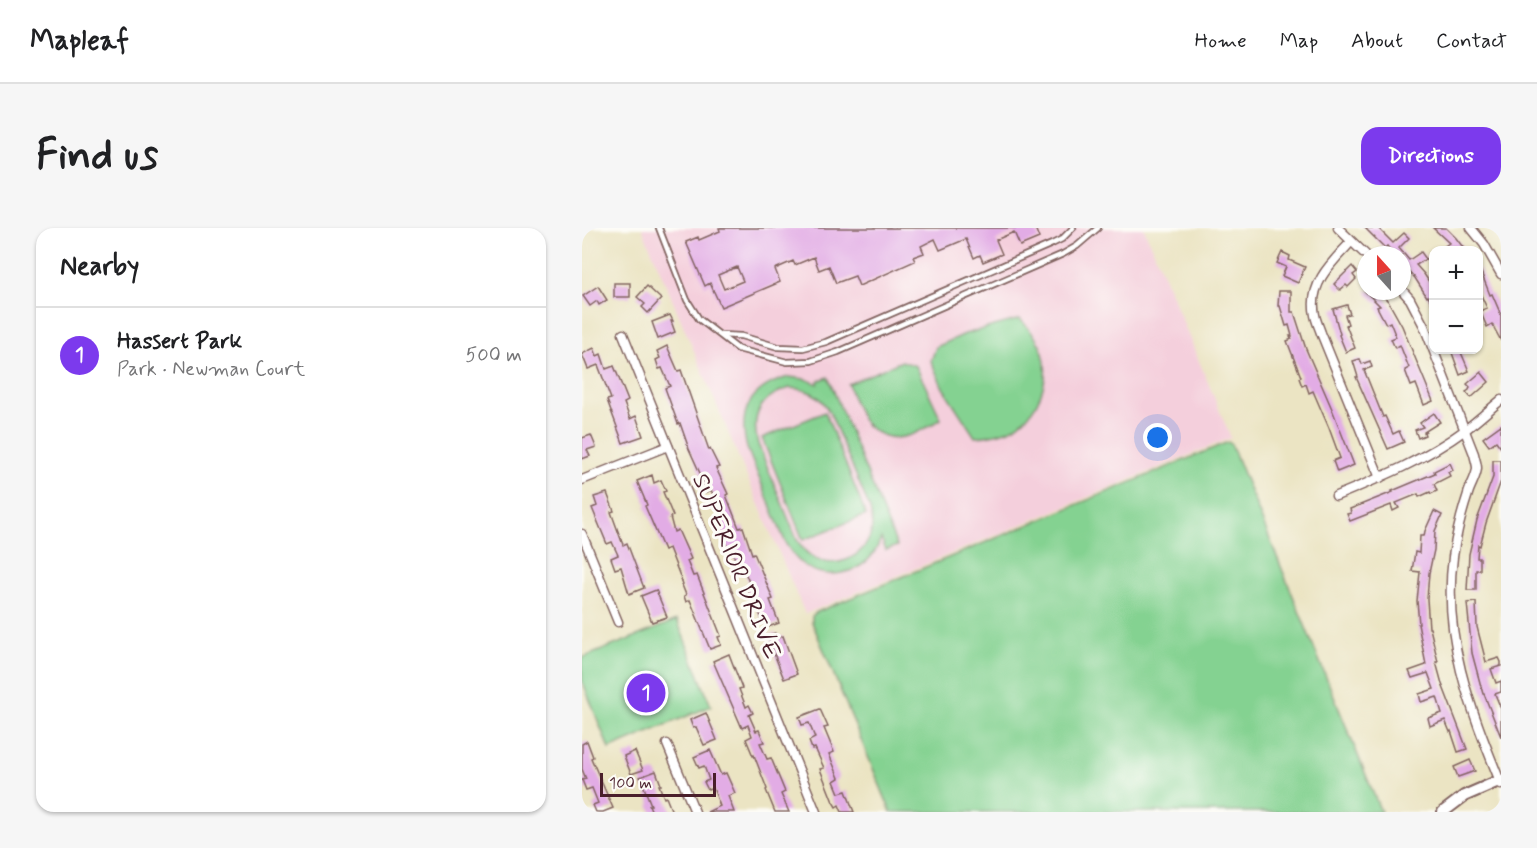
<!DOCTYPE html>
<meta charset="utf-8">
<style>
:root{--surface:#fff;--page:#f6f6f6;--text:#202124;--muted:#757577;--line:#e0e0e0;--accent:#7c3aed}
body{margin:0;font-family:Mynerve,sans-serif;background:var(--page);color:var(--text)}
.controls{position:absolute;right:18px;top:18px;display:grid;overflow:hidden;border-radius:12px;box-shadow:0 2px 4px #0004}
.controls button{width:54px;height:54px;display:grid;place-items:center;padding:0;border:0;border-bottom:2px solid var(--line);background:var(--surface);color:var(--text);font:30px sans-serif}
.compass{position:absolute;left:775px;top:18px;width:54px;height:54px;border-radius:50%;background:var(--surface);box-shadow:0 2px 4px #0004;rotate:339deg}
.scale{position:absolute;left:18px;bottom:15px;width:116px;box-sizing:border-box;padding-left:6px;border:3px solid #4a1f2b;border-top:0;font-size:16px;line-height:21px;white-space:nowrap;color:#4a1f2b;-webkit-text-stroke:4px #fdfcf7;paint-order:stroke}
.you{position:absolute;left:576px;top:210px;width:21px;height:21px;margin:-15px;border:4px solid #fff;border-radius:50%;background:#1a73e8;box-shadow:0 0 0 9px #1a73e833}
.badge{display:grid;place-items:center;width:39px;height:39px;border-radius:50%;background:var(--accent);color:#fff;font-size:20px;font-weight:700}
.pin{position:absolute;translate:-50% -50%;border:3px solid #fff;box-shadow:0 2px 6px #0006}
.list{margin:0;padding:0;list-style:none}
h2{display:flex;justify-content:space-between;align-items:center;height:78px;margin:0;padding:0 24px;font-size:26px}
h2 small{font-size:20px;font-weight:400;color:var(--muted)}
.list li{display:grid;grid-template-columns:39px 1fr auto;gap:18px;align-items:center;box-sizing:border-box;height:96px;padding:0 24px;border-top:2px solid var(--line)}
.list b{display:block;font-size:22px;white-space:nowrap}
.list p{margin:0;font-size:20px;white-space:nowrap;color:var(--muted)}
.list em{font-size:20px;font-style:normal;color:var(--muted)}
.map{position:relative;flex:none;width:919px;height:584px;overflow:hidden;border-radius:18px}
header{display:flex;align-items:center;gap:36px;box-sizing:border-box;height:84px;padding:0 30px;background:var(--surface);border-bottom:2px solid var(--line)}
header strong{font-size:28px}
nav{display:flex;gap:33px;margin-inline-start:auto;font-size:21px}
.intro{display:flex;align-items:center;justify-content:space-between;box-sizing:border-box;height:144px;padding:0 36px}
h1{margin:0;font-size:42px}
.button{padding:15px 27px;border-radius:18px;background:var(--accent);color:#fff;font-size:21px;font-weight:700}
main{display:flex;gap:36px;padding:0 36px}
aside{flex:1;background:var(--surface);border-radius:18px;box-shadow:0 2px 4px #0004}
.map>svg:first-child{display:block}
.built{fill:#f4cfdc}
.green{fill:#84d291;stroke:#67785e;stroke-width:1.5;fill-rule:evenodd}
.building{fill:#e2ace5;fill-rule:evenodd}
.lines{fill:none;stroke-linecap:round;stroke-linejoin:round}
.service-casing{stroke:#826460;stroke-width:8}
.minor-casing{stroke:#826460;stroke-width:11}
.tertiary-casing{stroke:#826460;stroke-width:14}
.service{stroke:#fff;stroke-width:4.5}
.minor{stroke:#fff;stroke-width:8}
.tertiary{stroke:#fff;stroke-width:10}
.labels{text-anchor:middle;stroke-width:6;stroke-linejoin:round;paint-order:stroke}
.street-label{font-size:24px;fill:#4a1f2b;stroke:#fdfcf7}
</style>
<header>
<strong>Mapleaf</strong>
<nav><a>Home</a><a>Map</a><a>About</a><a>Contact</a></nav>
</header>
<div class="intro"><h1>Find us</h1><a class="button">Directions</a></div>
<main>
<aside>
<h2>Nearby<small></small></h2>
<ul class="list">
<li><span class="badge">1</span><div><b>Hassert Park</b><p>Park · Newman Court</p></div><em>500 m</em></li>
</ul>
</aside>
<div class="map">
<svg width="919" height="584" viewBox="0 0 919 584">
<rect width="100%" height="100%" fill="#fdfcf7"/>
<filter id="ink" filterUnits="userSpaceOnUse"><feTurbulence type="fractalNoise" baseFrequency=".0167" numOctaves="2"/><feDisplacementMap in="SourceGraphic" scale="12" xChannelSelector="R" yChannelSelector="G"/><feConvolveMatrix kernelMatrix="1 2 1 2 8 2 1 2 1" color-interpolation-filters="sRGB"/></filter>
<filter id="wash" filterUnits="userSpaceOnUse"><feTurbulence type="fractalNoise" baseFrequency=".008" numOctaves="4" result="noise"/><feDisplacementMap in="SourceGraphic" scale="24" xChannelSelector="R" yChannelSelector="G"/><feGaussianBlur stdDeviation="1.35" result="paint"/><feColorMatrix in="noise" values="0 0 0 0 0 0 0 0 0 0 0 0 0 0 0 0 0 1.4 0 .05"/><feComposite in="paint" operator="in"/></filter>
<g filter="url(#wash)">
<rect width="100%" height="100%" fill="#ebe4c3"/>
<!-- built -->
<polygon class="built" points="60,0 562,0 649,210 223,386"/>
<!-- green -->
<g class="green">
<path d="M438 91C448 101 457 112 461 125 469 152 456 184 433 199 420 206 407 208 393 209L361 160 349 133 354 119 383 106Z"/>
<path d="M320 133 334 138 359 191C348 197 337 205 325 208 309 213 290 206 280 191 274 181 270 168 266 156Z"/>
<path d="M207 149 223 151 236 156V153L246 149 315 318 304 322 299 310C297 314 296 319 293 323 279 346 245 353 223 338 214 332 210 325 204 316L165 220C155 182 169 159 207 149ZM208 160C229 162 238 167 248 185L288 281C289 285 290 290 290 295 291 323 260 343 234 331 225 327 220 320 215 312L176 216C168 186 179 168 208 160Z"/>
<polygon points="243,184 284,287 221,312 180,210"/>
<polygon points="646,214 649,216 799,584 309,584 230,394 230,388 235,384"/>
<polygon points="95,392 129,478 27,521 0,452 0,430"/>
</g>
<g id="blocks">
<!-- building -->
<g class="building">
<path d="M137 0H453L457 10 438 18 432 4 414 12 420 26 401 34 398 27 392 30 384 11 358 22 353 11 339 18 342 25 331 29 333 33 277 58 273 48 254 55 247 38 237 42 232 29 213 37 211 33 193 41 198 54 139 79 128 55 123 58 104 14 116 9 117 12 138 3ZM155 39 161 53 142 61 136 47Z"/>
<polygon points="783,0 796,0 811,15 822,5 827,10 817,20 827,32 839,24 844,31 834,37 842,46 852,61 852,80 846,68 845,69 833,50 820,36 820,27 812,27 805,18 803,20"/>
<polygon points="851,0 864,0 874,10 883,22 857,22 867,15"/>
<polygon points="700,24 708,28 707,32 723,39 716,55 700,48 704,39 695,35"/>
<polygon points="770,38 775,44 771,47 774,51 766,59 764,57 758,62 752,56"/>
<polygon points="897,39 908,67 910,66 919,87 919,113 910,96 905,99 898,83 905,80 897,63"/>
<rect x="32" y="55" width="16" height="14"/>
<polygon points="16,58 25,72 17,77 15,73 8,78 1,68"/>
<polygon points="65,58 79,71 66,85 60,79 63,76 55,69"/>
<polygon points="697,63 709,63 709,84 712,84 724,121 750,181 772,237 755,244 751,233 758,230 747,200 731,163 727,165 724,156 720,158 717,150 719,149 705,113 710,111 708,108 710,108 707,97 704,98 698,78 696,78"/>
<polygon points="783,63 796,63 806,73 820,98 851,173 842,177 834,156 829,158 823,142 827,140 818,117 813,120 809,111 814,109 808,94 804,96 795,79 798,78"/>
<polygon points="765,77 768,86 763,87 766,96 764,97 773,120 764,124 757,107 758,106 751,81"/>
<polygon points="88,87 91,93 89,93 93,104 76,111 70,94"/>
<polygon points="85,118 96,143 99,142 127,222 128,221 137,239 134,240 146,266 144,267 157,300 161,299 170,326 172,325 191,371 188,372 197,395 186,399 183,390 180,391 174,377 171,378 164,359 168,357 161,339 157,341 150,323 147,324 134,290 140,287 133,271 129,262 124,265 122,254 107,221 98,195 96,196 83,160 88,158 80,140 77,141 74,132 78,130 75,123"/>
<polygon points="12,120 15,128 19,126 24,141 32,138 46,173 42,175 48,191 54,188 61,208 41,215 25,172 29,171 16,137 6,141 0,126"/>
<polygon points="869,122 878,122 887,143 878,147"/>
<polygon points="778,131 780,136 788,133 790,139 782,142 801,189 803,188 811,206 817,203 822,214 806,221 774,149 776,149 771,133"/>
<polygon points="899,144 907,154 889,170 884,164 887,162 888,159 885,156"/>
<polygon points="852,185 858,194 842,204 843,207 836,210 833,202 841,199 838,195"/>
<polygon points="919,197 919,220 914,213 907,218 901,210"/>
<polygon points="9,207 14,219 5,222 8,228 0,231 0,210"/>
<polygon points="911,232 919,232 919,253 904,295 898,318 896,317 895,330 898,330 898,342 894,342 894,362 885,362 887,326 895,292 911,249"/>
<polygon points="868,235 871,242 866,244 868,248 852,256 855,263 849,266 848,264 837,269 836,266 814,275 817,280 811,283 809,277 768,293 765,286 769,285 768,281 811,264 810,263 853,245 852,243"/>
<polygon points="70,247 72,255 79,252 84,263 81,264 91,288 88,289 92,304 96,302 109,331 105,333 111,348 115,347 139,408 136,409 139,417 128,421 108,372 104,374 102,368 104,367 100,357 101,356 87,320 82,322 63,278 65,277 55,253"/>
<polygon points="25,265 32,283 29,284 41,317 45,315 62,360 47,366 39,339 33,341 29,330 36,327 30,314 25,316 10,280 15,278 12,269"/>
<polygon points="852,283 860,287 853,303 852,322 847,345 845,371 847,400 848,400 856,434 854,434 860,456 885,521 876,524 869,503 868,504 863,492 848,498 846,490 860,485 855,469 839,474 837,466 852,461 846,445 830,450 827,443 844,437 836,396 837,396 835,373 838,344 830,343 833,324 837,325 838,308 842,308 843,303"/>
<polygon points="74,362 85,389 70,394 59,368"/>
<polygon points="894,374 895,399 904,434 917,430 919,434 919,438 909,441 914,455 919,453 919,464 913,466 919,481 919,509 902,466 901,466 890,425 885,375"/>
<polygon points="193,405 195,410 201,408 215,446 202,451 185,408"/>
<polygon points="147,426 160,460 157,461 164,479 167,477 171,485 167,487 174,503 177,502 182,514 178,515 185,531 189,530 203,564 199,566 207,584 193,584 184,562 185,561 172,527 171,528 164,511 170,508 166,497 160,500 131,433"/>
<polygon points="238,481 246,499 242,500 252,524 247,526 257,550 252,553 257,565 264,563 272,584 260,584 257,577 254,579 251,574 238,541 242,540 233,520 230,521 227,513 233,510 227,495 220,497 217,489"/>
<polygon points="124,485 135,512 122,517 114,499 111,500 108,492"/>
<polygon points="5,513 11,529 9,530 31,580 21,584 14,584 11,577 16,575 10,560 4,562 0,552 4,551 0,541 0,516"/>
<polygon points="128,522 139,547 144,545 153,565 146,568 152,584 125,584 138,578 131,560 126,562 122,554 127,552 122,538 117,540 112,529"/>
<polygon points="53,523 61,542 49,546 42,528"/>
<polygon points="888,532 893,543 876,549 872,539"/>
<polygon points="74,543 79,557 77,557 82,570 84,569 90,584 70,584 67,577 69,577 58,549"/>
</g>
</g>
</g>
<g filter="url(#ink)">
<use href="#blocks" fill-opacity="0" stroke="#826460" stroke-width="1.5"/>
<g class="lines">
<defs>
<g id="service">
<polyline points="77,0 105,72 117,91 156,121 205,134 229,133 256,124 481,26 495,18 516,0"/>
<polyline points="139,107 159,108 196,119 221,120 244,114 470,16 480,11 491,0"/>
</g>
<g id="minor">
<polyline points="756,0 784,27"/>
<polyline points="889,0 902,16 919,46"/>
<path d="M769 14C750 34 726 56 733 87 734 93 737 99 739 105L798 250"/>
<path d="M820 62 828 71 842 98 892 226C893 231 895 236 895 240 895 248 888 258 886 266 879 287 874 307 871 329 860 411 889 481 919 556"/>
<polyline points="41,106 234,584"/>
<polyline points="0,252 86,218"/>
<path d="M754 268C798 250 844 231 883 202 895 193 907 182 919 172"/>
<polyline points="0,306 36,394"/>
<polyline points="85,516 113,584"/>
</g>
<polyline id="tertiary" points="861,584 882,568 919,552"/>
</defs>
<!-- service casing -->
<use href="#service" class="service-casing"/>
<!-- minor casing -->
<use href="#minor" class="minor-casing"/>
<!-- tertiary casing -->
<use href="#tertiary" class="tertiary-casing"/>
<!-- service -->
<use href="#service" class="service"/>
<!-- minor -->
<use href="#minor" class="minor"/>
<!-- tertiary -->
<use href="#tertiary" class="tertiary"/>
</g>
</g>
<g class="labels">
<!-- street labels -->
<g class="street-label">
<text transform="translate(155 338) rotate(68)" y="8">SUPERIOR DRIVE</text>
</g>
</g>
</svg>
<div class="controls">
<button>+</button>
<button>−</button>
</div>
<svg class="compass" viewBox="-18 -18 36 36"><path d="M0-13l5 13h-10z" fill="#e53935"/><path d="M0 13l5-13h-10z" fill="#757577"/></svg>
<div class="scale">100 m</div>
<div class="you"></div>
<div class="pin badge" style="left:64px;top:465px">1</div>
</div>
</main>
